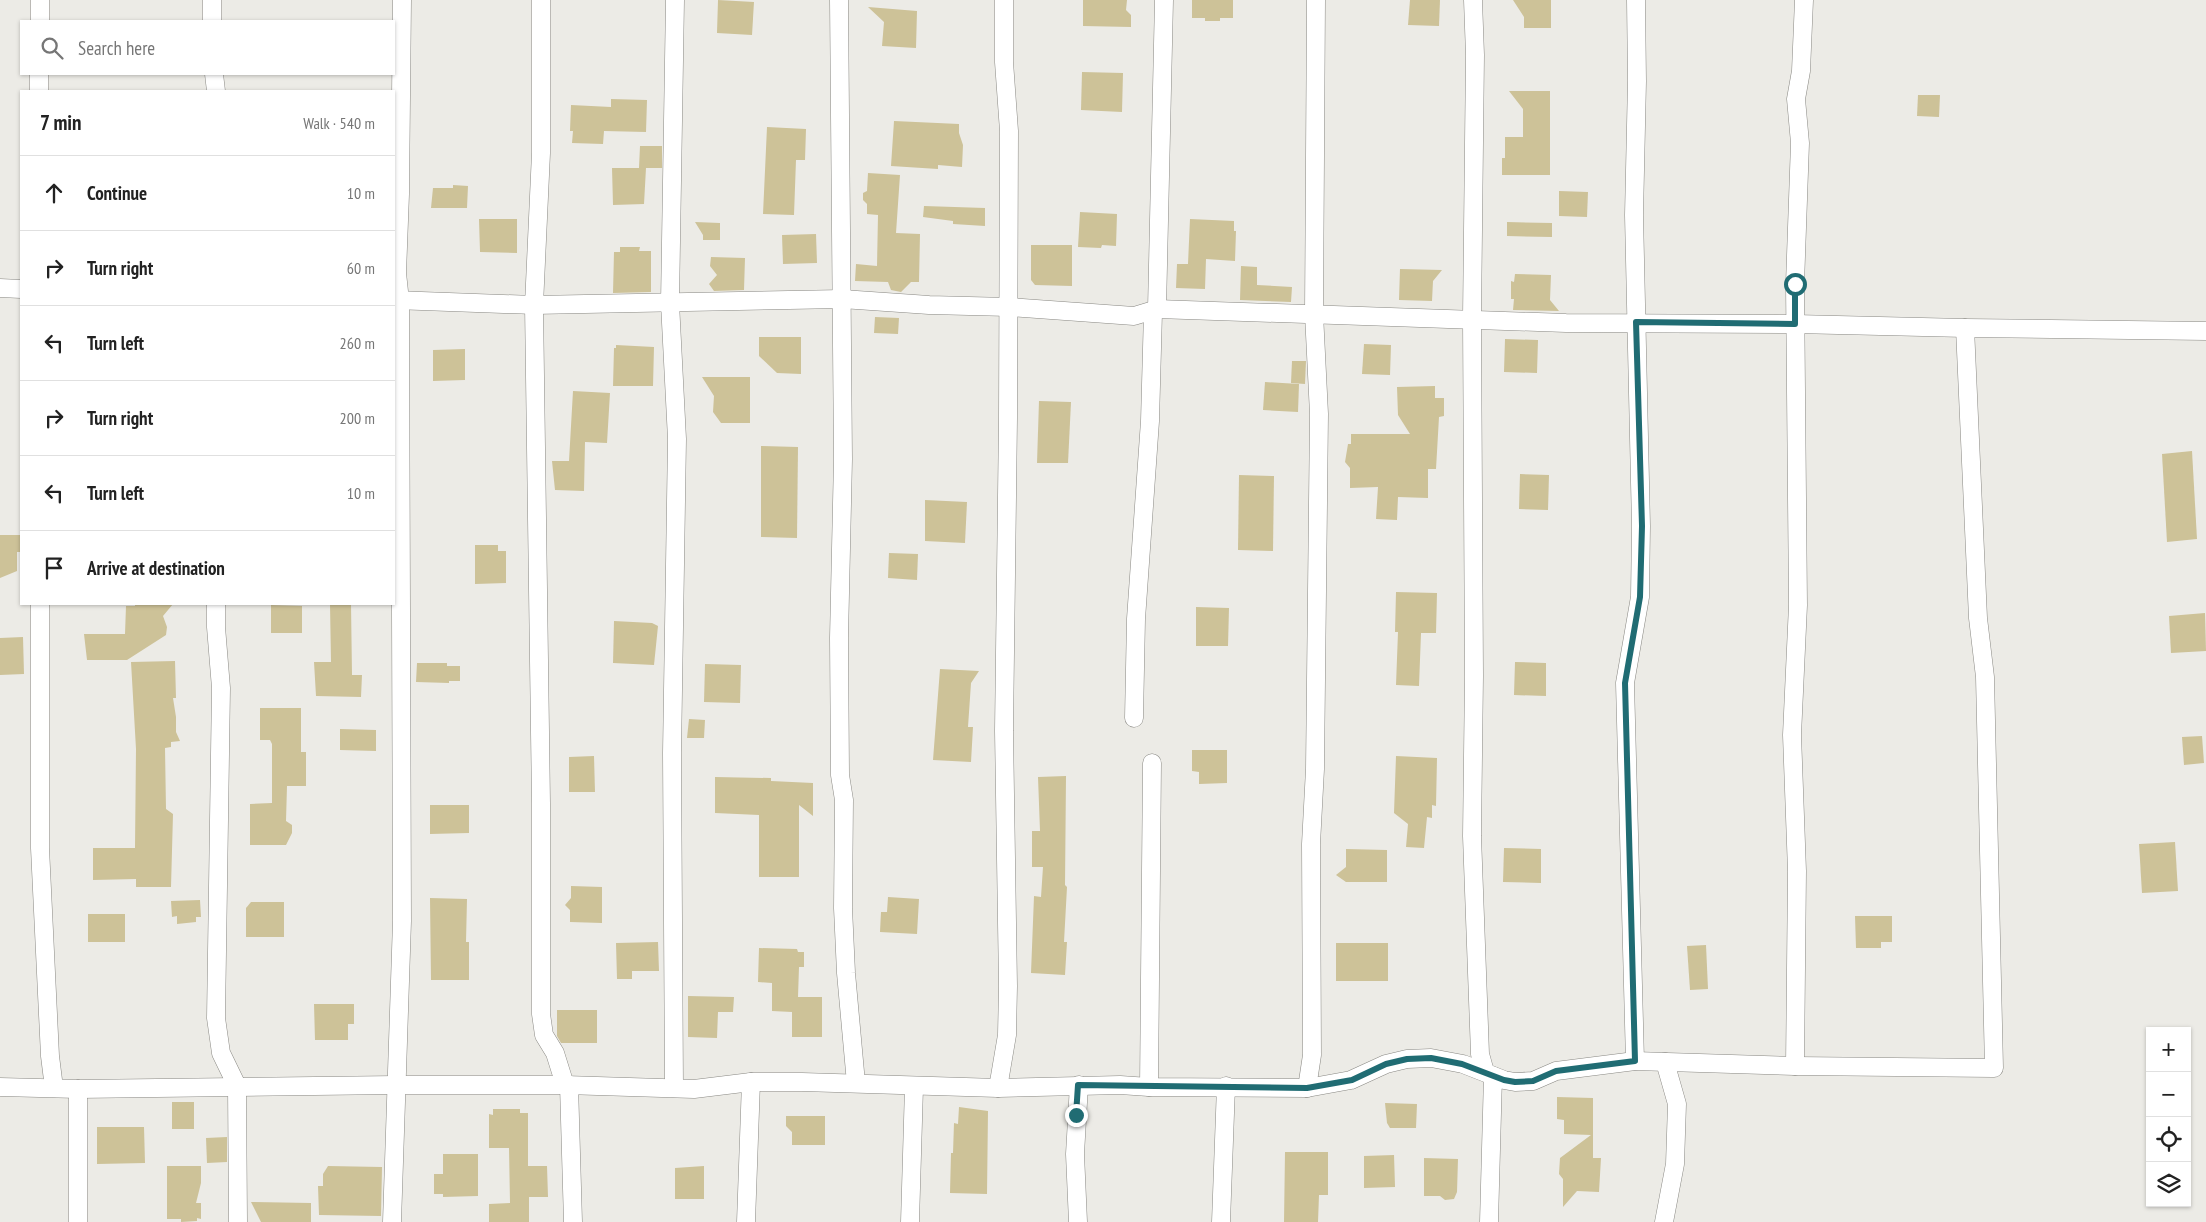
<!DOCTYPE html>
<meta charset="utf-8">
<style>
:root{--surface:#fff;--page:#f6f6f6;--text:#222;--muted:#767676;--line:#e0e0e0}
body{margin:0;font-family:"PT Sans Narrow",sans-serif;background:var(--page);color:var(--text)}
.controls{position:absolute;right:15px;bottom:15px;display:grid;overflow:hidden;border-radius:0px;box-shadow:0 1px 4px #0004}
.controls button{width:45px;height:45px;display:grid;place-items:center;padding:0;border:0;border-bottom:1px solid var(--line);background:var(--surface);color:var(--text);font:25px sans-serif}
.stop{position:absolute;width:15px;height:15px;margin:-11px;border:4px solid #206c73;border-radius:50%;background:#fff}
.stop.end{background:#206c73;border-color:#fff;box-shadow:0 1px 5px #0008}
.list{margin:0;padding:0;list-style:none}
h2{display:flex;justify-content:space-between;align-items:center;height:65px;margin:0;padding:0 20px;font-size:21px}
h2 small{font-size:16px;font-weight:400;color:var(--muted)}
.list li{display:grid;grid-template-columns:32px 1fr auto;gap:15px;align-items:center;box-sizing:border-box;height:75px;padding:0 20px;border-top:1px solid var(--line)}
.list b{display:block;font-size:19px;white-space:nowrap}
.list em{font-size:16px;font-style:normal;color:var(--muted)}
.icon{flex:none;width:28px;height:28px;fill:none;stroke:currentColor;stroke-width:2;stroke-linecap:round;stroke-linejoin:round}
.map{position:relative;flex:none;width:2206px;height:1222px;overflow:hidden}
.search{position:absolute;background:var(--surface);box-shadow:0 1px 4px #0004;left:20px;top:20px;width:375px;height:55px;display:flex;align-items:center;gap:12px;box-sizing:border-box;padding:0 18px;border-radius:0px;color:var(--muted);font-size:19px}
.panel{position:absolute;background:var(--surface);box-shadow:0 1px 4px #0004;left:20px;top:90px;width:375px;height:515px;border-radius:0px}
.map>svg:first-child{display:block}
.building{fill:#cdc298}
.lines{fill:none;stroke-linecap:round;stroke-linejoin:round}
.street-casing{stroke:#898883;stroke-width:19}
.street{stroke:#fff;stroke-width:18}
.route{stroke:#206c73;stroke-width:6}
</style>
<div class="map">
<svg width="2206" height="1222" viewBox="0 0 2206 1222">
<rect width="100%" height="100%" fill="#ecebe6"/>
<!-- building -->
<g class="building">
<polygon points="718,0 754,2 752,35 717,33"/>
<polygon points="1083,0 1127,0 1126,10 1131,15 1131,27 1083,26"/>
<polygon points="1192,0 1233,0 1233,18 1220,18 1220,21 1205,21 1205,18 1192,18"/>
<polygon points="1410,0 1440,0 1439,26 1408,25"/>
<polygon points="1513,0 1551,0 1551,28 1524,28 1524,17"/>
<polygon points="868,7 917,11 916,48 882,46 884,22"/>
<polygon points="1082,72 1123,73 1122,112 1081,110"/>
<polygon points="1509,91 1550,91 1550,175 1502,175 1502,158 1505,158 1505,137 1523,137 1523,109"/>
<polygon points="1918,95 1940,95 1939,117 1917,116"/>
<polygon points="611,99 647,100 646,132 604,131 603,144 572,143 573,131 570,131 571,105 611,107"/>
<polygon points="894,121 959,124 959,133 963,145 962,167 938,165 938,169 891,166"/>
<polygon points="767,127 806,129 805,160 796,160 794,215 763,214"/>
<polygon points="640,146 662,146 662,168 646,168 644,204 613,205 612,168 639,168"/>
<polygon points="868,173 900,175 896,233 920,234 919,282 911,282 901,292 891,290 888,282 855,281 856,264 877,266 878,215 867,214 867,204 863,200 863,193 867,191"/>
<polygon points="453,185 468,186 467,208 431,208 433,188 453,188"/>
<polygon points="1559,191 1588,192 1587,217 1559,216"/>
<polygon points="924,206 985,208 985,226 953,224 953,221 923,217"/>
<polygon points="1080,212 1117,214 1116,246 1102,245 1101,248 1078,247"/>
<polygon points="479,219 517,219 517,253 480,252"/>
<polygon points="1190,219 1234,221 1234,231 1236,231 1235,261 1206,259 1205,289 1176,288 1177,264 1188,264"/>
<polygon points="695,222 720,223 720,240 703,240 703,235"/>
<polygon points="1507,222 1552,223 1552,237 1507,236"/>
<polygon points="816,234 817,263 783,264 782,235"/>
<polygon points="1031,245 1072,245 1072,286 1035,285 1031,280"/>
<polygon points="620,247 640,247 639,251 651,251 651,292 613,293 614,252 620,252"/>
<polygon points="711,257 745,258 744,290 714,291 709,284 717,275 710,266"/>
<polygon points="1241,266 1257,267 1257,285 1292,287 1291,302 1240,300"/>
<polygon points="1400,269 1442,270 1433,281 1432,301 1399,300"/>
<polygon points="1515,274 1551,275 1550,300 1559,311 1513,310 1514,299 1511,299 1511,281 1514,282"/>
<polygon points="875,317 899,318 898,334 874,333"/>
<polygon points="759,337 801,337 801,374 777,373 759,356"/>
<polygon points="1505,339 1538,340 1537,373 1504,372"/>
<polygon points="1364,344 1391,345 1390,375 1362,374"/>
<polygon points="616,345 654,347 653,386 613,386 614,348 616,348"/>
<polygon points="465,349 465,380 433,381 433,350"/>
<polygon points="1292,361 1306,361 1305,384 1291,383"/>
<polygon points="702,377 750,377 750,423 721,423 713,412 714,396"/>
<polygon points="1265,382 1299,384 1298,412 1263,410"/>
<polygon points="1435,386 1435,398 1444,398 1444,416 1439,417 1436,469 1428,469 1428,498 1398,497 1397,520 1376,519 1378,487 1350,488 1350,468 1345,462 1348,444 1351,444 1351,434 1410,434 1398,415 1397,387"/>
<polygon points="573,391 610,393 607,443 585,442 584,491 555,490 552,461 569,461"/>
<polygon points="1039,401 1071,402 1068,463 1037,463"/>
<polygon points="761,446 798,447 797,538 761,537"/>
<polygon points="2192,451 2197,539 2167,542 2162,454"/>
<polygon points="1520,474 1549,475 1548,510 1519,509"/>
<polygon points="1239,475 1274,476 1273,551 1238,550"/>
<polygon points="925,500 967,502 965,543 925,541"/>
<polygon points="0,535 21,535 21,552 17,552 17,571 0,578"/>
<polygon points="475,545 498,545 498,551 506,551 506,583 475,584"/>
<polygon points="889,553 918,554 917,580 888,578"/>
<polygon points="1396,592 1437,593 1436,633 1421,633 1419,686 1396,685 1398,632 1395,632"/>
<polygon points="135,604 173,604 163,616 167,627 166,635 127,660 87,660 84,634 125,634 126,606 135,606"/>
<polygon points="330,604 351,604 352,675 362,675 361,697 316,696 314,662 331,662"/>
<polygon points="271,605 302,606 302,633 271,633"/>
<polygon points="1196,607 1229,608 1228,646 1196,646"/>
<polygon points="2205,613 2206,651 2171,653 2169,616"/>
<polygon points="614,621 652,623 658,626 654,665 613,663"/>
<polygon points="23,637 24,674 0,675 0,638"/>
<polygon points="175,661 176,698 173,698 176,717 176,732 180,741 171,742 171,747 165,748 166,809 173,814 171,887 136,887 136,879 93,880 93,848 135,848 136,749 131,662"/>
<polygon points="1515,662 1546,663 1546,696 1514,695"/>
<polygon points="417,663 447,663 447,666 460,666 460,681 449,681 449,683 416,682"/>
<polygon points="705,664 741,665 740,703 704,702"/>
<polygon points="940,669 979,671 971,683 968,727 973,727 971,762 933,760"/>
<polygon points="260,708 301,708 301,752 306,752 306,786 287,786 286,821 292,825 292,833 286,845 250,845 250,804 272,803 272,744 270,740 260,740"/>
<polygon points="689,719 705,720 704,738 687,738"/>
<polygon points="340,729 376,730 376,751 340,750"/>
<polygon points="2202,736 2204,763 2184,765 2182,737"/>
<polygon points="1192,750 1227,750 1227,783 1199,784 1199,772 1192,771"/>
<polygon points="594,756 595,792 569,792 569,757"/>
<polygon points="1396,756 1437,758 1436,806 1432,805 1432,818 1427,817 1424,848 1406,847 1408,824 1394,813"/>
<polygon points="1066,776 1065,885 1067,887 1064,942 1067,942 1065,975 1031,973 1034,896 1041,897 1043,867 1032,867 1032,831 1040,831 1038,777"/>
<polygon points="715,777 771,778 771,781 813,783 813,816 799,805 799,877 759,877 759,815 715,813"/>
<polygon points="430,805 469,805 469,833 430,834"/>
<polygon points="2175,842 2178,891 2142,893 2139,844"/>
<polygon points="1504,848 1541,849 1541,883 1503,882"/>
<polygon points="1346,849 1387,850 1387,882 1346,882 1336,875 1346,867"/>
<polygon points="571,886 602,887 602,923 570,922 570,910 565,905 571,898"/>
<polygon points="888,897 919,899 917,934 880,932 881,912 887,912"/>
<polygon points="430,898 467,899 466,942 469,942 469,980 431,980"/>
<polygon points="200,900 201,917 196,917 196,922 177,924 177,916 172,917 171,901"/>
<polygon points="251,902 284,902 284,937 246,937 246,908"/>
<rect x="88" y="914" width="37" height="28"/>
<polygon points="1855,916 1892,916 1892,942 1881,942 1881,948 1856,948"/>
<polygon points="658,942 659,971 632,971 632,979 617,979 616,943"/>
<rect x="1336" y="943" width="52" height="38"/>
<polygon points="1706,945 1708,989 1690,990 1687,946"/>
<polygon points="759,948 797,949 798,952 804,952 804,967 799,967 798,997 822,997 822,1037 792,1037 792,1012 772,1011 772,983 758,982"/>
<polygon points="688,996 734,997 733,1012 718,1012 717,1038 688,1037"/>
<polygon points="314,1004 354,1004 354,1024 348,1024 348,1040 315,1040"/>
<polygon points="557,1010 597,1010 597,1043 561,1043 557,1036"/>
<polygon points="1557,1097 1593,1098 1593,1158 1601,1158 1599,1192 1577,1191 1563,1207 1563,1179 1559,1174 1560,1158 1591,1135 1564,1134 1564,1120 1557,1119"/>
<rect x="172" y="1102" width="22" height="27"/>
<polygon points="1385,1103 1417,1104 1416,1128 1390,1128 1387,1123"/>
<polygon points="959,1107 988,1111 987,1194 950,1193 951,1153 953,1153 954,1123 958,1124"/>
<polygon points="493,1109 520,1109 520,1113 528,1113 528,1166 547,1166 548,1197 529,1197 529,1222 489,1222 489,1204 510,1203 509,1148 489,1148 489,1114 493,1115"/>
<polygon points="786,1116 825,1116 825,1145 792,1145 792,1132 786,1126"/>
<polygon points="97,1127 144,1127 145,1163 97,1164"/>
<polygon points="227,1137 227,1162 207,1163 206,1138"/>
<polygon points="1285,1152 1328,1152 1328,1195 1319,1195 1318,1222 1284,1222"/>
<polygon points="443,1154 478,1154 478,1196 443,1197 443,1194 434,1194 434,1174 443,1174"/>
<polygon points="1394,1155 1395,1187 1364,1188 1364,1156"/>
<polygon points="1424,1158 1458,1159 1457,1192 1454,1199 1445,1200 1440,1196 1424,1196"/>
<polygon points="167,1166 201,1166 201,1183 196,1203 201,1203 201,1219 197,1218 197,1221 181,1222 181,1219 167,1219"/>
<polygon points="328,1166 382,1167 381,1216 319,1215 318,1186 323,1186 323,1174"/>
<polygon points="704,1166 704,1199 675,1199 675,1168"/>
<polygon points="251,1202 311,1203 311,1222 261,1222"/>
</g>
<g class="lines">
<defs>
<g id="street">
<polyline points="541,0 541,153 534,305 541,803 541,1014 544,1035 555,1053 565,1085"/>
<polyline points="839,0 843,459 839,638 840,775 844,800 843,908 846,973 856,1083"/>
<polyline points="1473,0 1475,55 1472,318 1474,676 1472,836 1480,1054 1485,1072"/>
<polyline points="40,21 40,0"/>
<polyline points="212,21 212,0"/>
<polyline points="214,74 216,91"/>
<polyline points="39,91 39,74"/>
<polyline points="0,288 21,289"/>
<polyline points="394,300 534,305 842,299 929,305 1009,307 1134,316 1157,309 1566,323 1795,324 1965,328"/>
<polyline points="1157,309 1164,0"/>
<polyline points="40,604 40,848 50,1056 54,1088"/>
<polyline points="216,604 216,627 221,688 216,1018 221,1053 237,1086 238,1222"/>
<polyline points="1134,718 1136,619 1150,421 1153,312"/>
<polyline points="1635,1061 1625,683 1640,597 1641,526 1634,215 1637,81 1636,0"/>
<polyline points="1795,1066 1797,871 1792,735 1798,605 1795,284 1800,143 1796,99 1801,71 1804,0"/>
<polyline points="569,1085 573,1222"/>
<polyline points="0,1087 78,1089 396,1085 565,1085 694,1089 751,1082 802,1082 998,1088 1120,1085 1149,1087 1307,1088 1351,1080 1386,1064 1407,1059 1431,1058 1463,1064 1504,1080 1515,1082 1533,1081 1556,1071 1635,1061 1795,1066 1994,1068 1985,677 1978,618 1965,328 2206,331"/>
<polyline points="1149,1087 1152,763"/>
<polyline points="674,1088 672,753 677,439 670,303 675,0"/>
<polyline points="998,1088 1007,1035 1008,986 1004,731 1008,418 1009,131 1004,62 1004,0"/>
<polyline points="1307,1088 1312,1055 1311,844 1315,769 1319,414 1314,314 1316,0"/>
<polyline points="78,1089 78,1222"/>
<polyline points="392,1222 402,921 400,301 397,273 400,194 402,0"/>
<polyline points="746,1222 751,1082"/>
<polyline points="910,1222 914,1087"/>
<polyline points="1078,1222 1075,1154 1079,1085"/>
<polyline points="1221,1222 1226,1086"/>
<polyline points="1489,1222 1493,1076"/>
<polyline points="1664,1222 1675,1164 1677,1104 1665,1062"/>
</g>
</defs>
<!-- street casing -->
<use href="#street" class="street-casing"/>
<!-- street -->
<use href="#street" class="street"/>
</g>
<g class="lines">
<!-- route -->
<polyline class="route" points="1076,1115 1078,1085 1307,1088 1352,1080 1386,1064 1407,1059 1431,1058 1462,1064 1504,1080 1515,1082 1533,1081 1556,1071 1635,1061 1625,683 1640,597 1642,526 1636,322 1795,324 1795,284"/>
</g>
</svg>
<div class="controls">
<button>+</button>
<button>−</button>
<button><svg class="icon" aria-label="locate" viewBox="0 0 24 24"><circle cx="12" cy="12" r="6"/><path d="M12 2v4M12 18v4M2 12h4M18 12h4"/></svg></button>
<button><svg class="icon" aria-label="layers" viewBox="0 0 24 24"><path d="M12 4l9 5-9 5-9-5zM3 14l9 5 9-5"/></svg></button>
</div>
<div class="stop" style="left:1795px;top:284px"></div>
<div class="stop end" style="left:1076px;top:1115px"></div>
<div class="search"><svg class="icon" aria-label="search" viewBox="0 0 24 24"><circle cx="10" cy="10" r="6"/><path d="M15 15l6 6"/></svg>Search here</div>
<section class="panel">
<h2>7 min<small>Walk · 540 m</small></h2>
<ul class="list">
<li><svg class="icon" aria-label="ahead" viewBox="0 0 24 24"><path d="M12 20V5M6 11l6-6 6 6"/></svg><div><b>Continue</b></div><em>10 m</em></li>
<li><svg class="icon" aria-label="right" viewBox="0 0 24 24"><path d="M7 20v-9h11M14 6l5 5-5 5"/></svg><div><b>Turn right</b></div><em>60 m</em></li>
<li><svg class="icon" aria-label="left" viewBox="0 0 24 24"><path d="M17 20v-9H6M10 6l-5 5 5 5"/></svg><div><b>Turn left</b></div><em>260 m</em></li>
<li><svg class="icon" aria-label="right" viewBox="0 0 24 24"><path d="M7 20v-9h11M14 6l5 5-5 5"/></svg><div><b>Turn right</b></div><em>200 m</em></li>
<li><svg class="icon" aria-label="left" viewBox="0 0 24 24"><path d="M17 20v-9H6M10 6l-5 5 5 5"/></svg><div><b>Turn left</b></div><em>10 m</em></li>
<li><svg class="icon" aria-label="arrive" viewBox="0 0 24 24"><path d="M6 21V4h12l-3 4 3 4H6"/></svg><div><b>Arrive at destination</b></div></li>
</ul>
</section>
</div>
